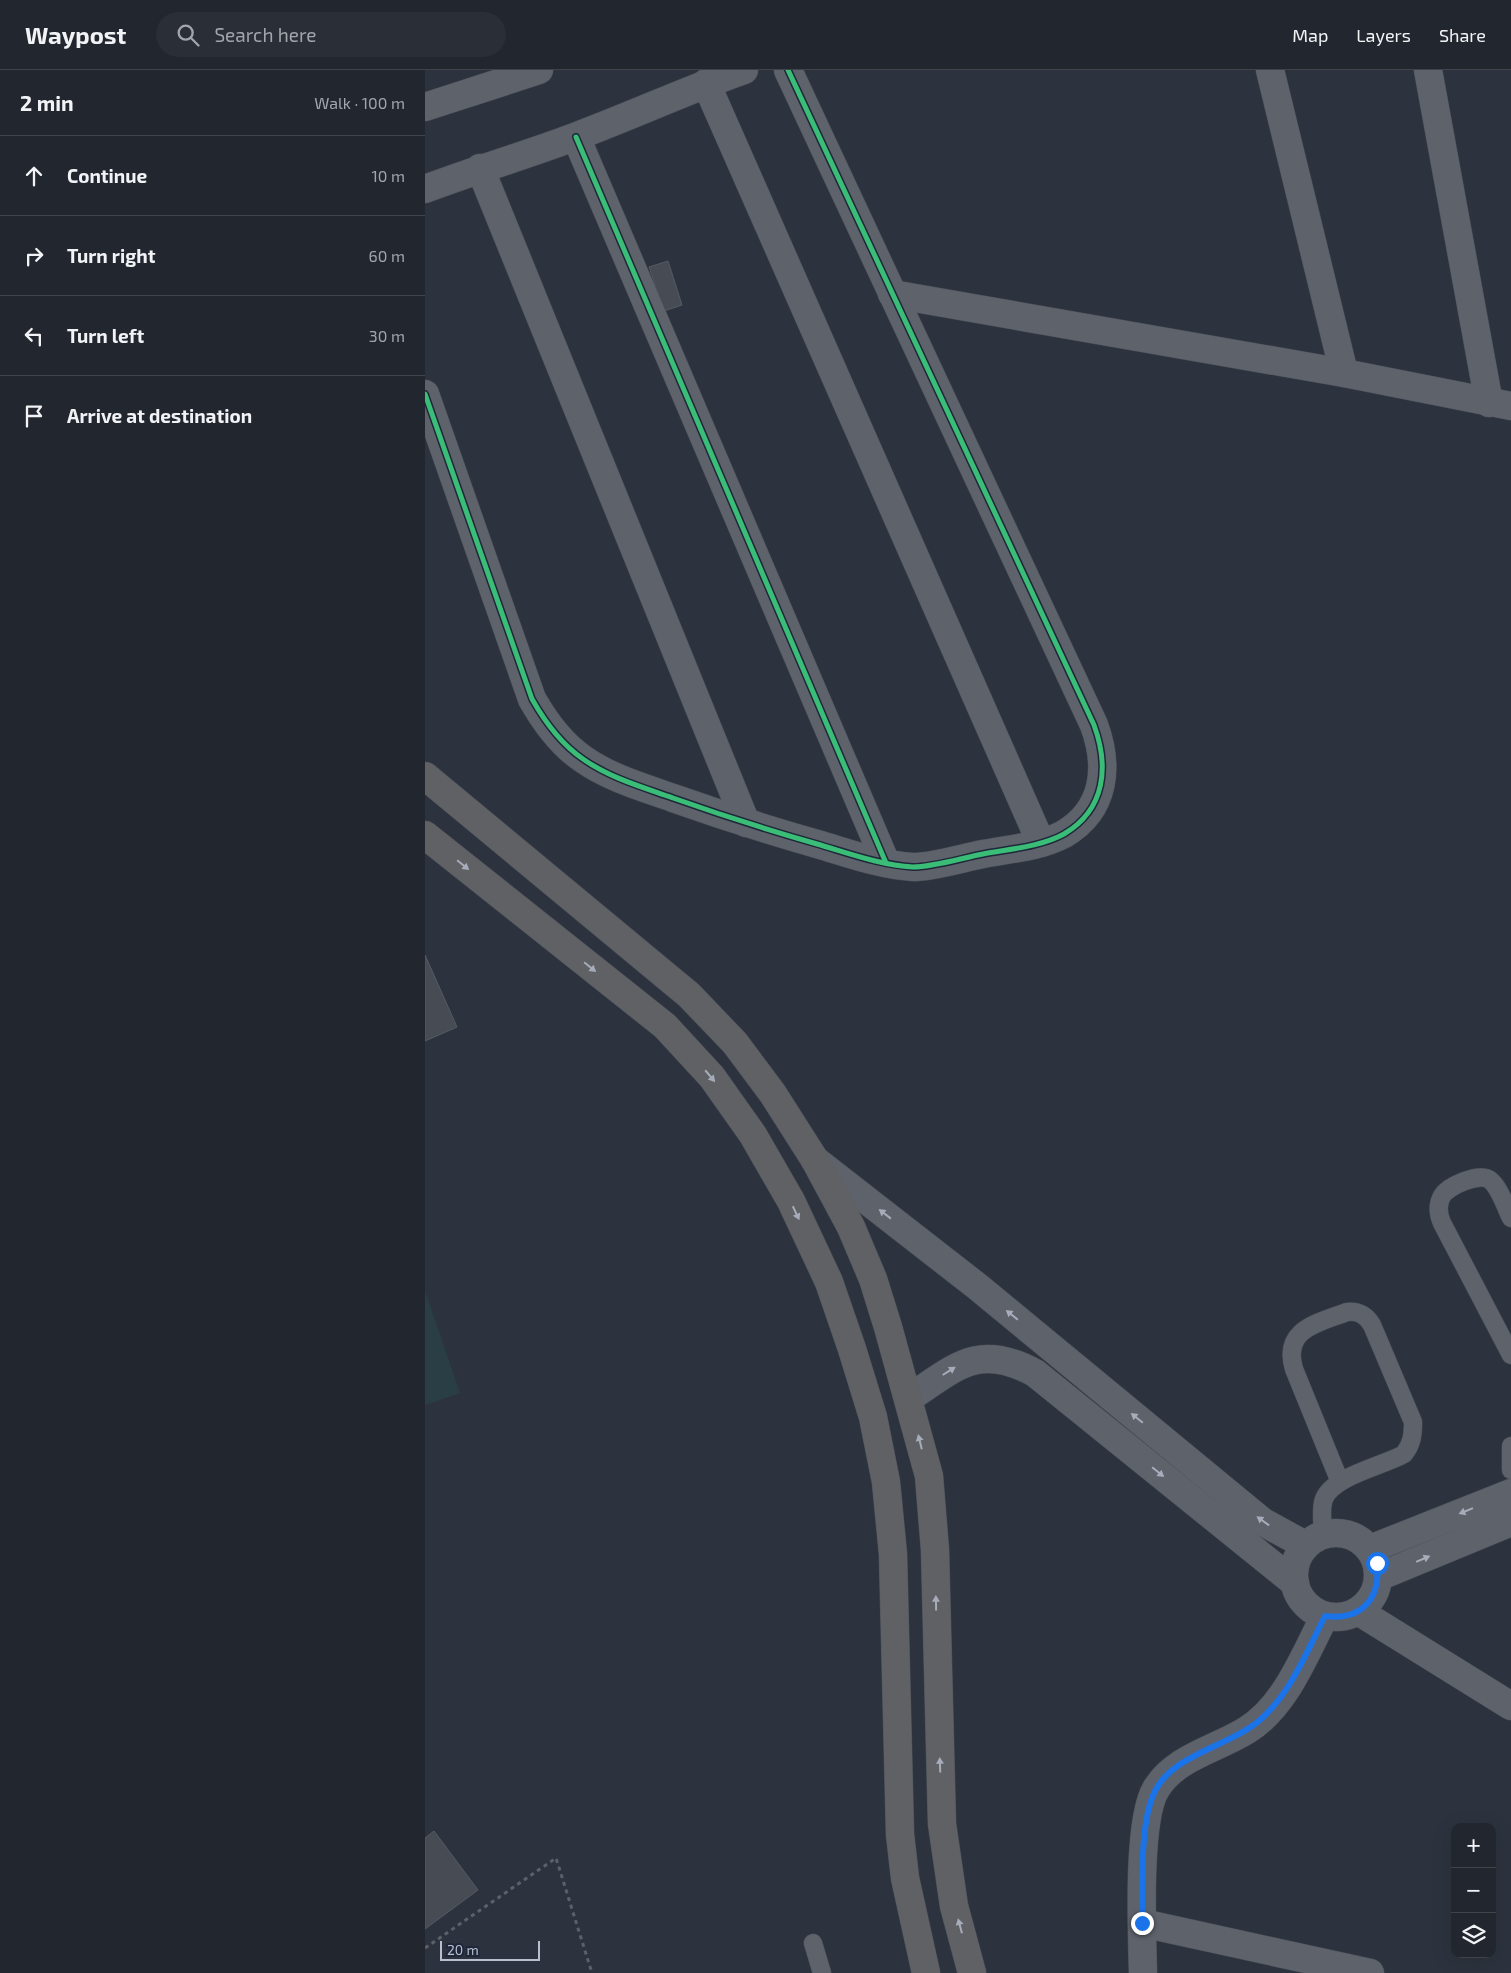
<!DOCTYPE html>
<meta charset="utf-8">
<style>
:root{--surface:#22262e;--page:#2a2e36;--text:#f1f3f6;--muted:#a2a5aa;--line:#3f434a}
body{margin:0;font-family:"Exo 2",sans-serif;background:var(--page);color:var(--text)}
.controls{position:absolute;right:15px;bottom:15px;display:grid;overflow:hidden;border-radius:10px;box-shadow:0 5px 20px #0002}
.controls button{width:45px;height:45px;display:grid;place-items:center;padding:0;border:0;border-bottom:1px solid var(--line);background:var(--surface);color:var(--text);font:25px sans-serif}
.scale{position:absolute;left:15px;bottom:12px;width:100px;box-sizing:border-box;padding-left:5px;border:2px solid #b8bfce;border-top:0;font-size:14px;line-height:18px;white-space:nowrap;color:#b8bfce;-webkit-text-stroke:4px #1f283a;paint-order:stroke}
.stop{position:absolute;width:15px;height:15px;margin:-11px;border:4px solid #1a73e8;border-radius:50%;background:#fff}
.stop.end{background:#1a73e8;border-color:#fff;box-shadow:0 1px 5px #0008}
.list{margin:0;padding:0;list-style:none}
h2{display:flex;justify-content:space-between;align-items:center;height:65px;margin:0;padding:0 20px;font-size:21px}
h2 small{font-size:16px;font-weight:400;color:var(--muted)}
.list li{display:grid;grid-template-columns:32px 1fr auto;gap:15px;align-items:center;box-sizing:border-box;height:80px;padding:0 20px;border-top:1px solid var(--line)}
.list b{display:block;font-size:19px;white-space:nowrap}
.list em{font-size:16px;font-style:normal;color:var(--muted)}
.icon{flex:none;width:28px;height:28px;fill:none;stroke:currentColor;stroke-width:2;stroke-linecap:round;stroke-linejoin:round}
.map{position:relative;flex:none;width:1086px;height:1903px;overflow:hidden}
header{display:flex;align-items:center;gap:30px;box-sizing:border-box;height:70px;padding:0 25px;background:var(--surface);border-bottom:1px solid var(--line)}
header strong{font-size:24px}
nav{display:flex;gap:28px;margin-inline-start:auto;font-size:18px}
.search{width:350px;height:45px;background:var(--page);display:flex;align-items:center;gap:12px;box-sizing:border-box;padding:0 18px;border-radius:28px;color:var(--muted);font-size:19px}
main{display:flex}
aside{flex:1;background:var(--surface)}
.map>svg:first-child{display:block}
.green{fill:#293e45}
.building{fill:#464b54;stroke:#555b65}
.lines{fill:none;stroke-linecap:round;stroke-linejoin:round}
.lane-casing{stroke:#4a4e56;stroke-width:19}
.street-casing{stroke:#4a4e56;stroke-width:29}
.highway-casing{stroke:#4a4f59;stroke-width:29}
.path{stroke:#5b6168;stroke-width:3;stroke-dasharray:4 4;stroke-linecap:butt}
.lane{stroke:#5e626b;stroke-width:18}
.street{stroke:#5e626b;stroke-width:28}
.highway{stroke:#5f6165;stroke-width:28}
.cycleway-casing{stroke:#1f283a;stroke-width:8}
.cycleway{stroke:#3abd76;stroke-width:5}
.oneway{fill:#a6acb9}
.oneway2{fill:#a6acba}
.route{stroke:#1a73e8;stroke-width:6}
</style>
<header>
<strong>Waypost</strong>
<div class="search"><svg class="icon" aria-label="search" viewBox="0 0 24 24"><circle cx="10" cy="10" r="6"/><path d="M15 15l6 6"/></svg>Search here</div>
<nav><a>Map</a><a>Layers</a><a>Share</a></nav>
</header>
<main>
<aside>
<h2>2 min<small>Walk · 100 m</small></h2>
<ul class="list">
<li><svg class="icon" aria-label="ahead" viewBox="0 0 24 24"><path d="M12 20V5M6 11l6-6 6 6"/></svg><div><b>Continue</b></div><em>10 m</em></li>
<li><svg class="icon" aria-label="right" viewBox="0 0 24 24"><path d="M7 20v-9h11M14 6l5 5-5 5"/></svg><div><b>Turn right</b></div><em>60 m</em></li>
<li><svg class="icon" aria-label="left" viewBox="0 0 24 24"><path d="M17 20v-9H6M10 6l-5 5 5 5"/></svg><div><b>Turn left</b></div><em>30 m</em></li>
<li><svg class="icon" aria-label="arrive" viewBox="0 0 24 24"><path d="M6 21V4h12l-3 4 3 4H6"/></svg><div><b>Arrive at destination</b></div></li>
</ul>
</aside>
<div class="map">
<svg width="1086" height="1903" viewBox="0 0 1086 1903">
<rect width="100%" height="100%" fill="#2d333e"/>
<!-- green -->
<polygon class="green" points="0,1221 35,1323 0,1335"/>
<!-- building -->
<g class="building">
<polygon points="243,191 257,235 239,241 224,197"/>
<polygon points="0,885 32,957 0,971"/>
<polygon points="9,1761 53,1820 0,1859 0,1768"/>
</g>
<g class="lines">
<defs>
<g id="lane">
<path d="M1086 1148C1080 1136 1075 1118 1065 1110 1054 1102 1023 1116 1017 1126 1012 1135 1013 1144 1017 1153L1086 1285"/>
<polyline points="1086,1376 1086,1400"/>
<path d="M898 1464C898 1453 895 1439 899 1429 908 1406 958 1396 979 1384 987 1374 988 1365 988 1352L947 1255C941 1245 934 1241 922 1242 893 1253 857 1259 869 1299L915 1412"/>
<polyline points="388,1873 397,1903"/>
</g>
<g id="street">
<polyline points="845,0 919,303"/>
<polyline points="1003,0 1064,333"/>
<polyline points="281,13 616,773"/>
<polyline points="0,37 114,0"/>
<polyline points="151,67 461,793"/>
<polyline points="55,98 321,753"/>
<path d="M0 119C50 100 102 85 152 66 208 45 262 20 319 0"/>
<polyline points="467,224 919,303 1086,336"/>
<path d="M0 324 107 629C120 652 136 674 158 689 185 708 217 717 248 728 296 745 343 760 392 774 423 783 455 795 488 797 508 797 537 788 558 784 584 779 615 777 639 764 681 739 684 696 669 655L363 0"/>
<polyline points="390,1090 553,1217 838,1452 880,1475"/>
<path d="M484 1328C531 1297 553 1272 610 1303L870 1513"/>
<circle cx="911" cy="1505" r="42"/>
<polyline points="945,1479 1086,1423"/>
<polyline points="953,1507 1086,1452"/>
<polyline points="933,1541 1086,1636"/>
<polyline points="717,1853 945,1903"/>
<path d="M718 1903C717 1863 712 1750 731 1719 750 1687 792 1679 822 1660 861 1636 879 1585 900 1546"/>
</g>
<g id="highway">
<polyline points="0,706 264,925 310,973 348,1024 390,1090 426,1157 448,1209 463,1257 504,1406 510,1480 517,1754 529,1836 547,1903"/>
<polyline points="0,765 240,956 287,1007 328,1065 366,1131 404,1212 427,1279 448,1347 461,1412 468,1484 475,1764 480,1808 501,1903"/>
</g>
</defs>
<!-- lane casing -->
<use href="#lane" class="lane-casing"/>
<!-- street casing -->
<use href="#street" class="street-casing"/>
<!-- highway casing -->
<use href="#highway" class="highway-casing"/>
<!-- path -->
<polyline class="path" points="0,1878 131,1788 167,1903"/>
<!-- lane -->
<use href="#lane" class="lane"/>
<!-- street -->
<use href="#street" class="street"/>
<!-- highway -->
<use href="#highway" class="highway"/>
<defs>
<g id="cycleway">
<polyline points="151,67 461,793"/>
<path d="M0 324 107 629C120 652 136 674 158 689 185 708 217 717 248 728 296 745 343 760 392 774 423 783 455 795 488 797 508 797 537 788 558 784 584 779 615 777 639 764 681 739 684 696 669 655L363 0"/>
</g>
</defs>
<!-- cycleway casing -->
<use href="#cycleway" class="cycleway-casing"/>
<!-- cycleway -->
<use href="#cycleway" class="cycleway"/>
</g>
<!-- one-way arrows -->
<defs><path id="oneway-solid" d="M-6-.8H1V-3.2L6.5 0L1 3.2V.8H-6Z" transform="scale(1.25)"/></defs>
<g class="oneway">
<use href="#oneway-solid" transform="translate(38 795) rotate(39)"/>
<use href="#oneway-solid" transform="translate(165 897) rotate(39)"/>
<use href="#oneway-solid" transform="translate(285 1006) rotate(50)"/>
<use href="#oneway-solid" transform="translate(371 1143) rotate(65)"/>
<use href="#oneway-solid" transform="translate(495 1372) rotate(-104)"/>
<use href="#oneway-solid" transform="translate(511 1533) rotate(-91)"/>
<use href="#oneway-solid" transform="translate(515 1695) rotate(-92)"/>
<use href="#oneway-solid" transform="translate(535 1856) rotate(-105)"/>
</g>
<g class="oneway2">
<use href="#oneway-solid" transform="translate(460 1144) rotate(-142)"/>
<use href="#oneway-solid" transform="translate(587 1245) rotate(-141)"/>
<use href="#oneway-solid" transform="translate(524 1301) rotate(-32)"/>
<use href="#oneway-solid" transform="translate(712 1348) rotate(-141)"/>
<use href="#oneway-solid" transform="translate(733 1402) rotate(39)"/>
<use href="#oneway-solid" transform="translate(1041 1441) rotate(158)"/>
<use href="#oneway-solid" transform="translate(838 1451) rotate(-144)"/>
<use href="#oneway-solid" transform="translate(998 1489) rotate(-23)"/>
</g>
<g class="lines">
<!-- route -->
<path class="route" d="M717 1853C718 1816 714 1753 730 1721 748 1684 806 1676 836 1649 866 1622 882 1581 900 1546 937 1551 956 1528 952 1493"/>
</g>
</svg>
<div class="controls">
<button>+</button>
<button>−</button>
<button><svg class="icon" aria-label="layers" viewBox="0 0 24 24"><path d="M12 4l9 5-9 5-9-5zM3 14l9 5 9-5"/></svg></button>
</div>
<div class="scale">20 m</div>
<div class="stop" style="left:952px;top:1493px"></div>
<div class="stop end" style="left:717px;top:1853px"></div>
</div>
</main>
